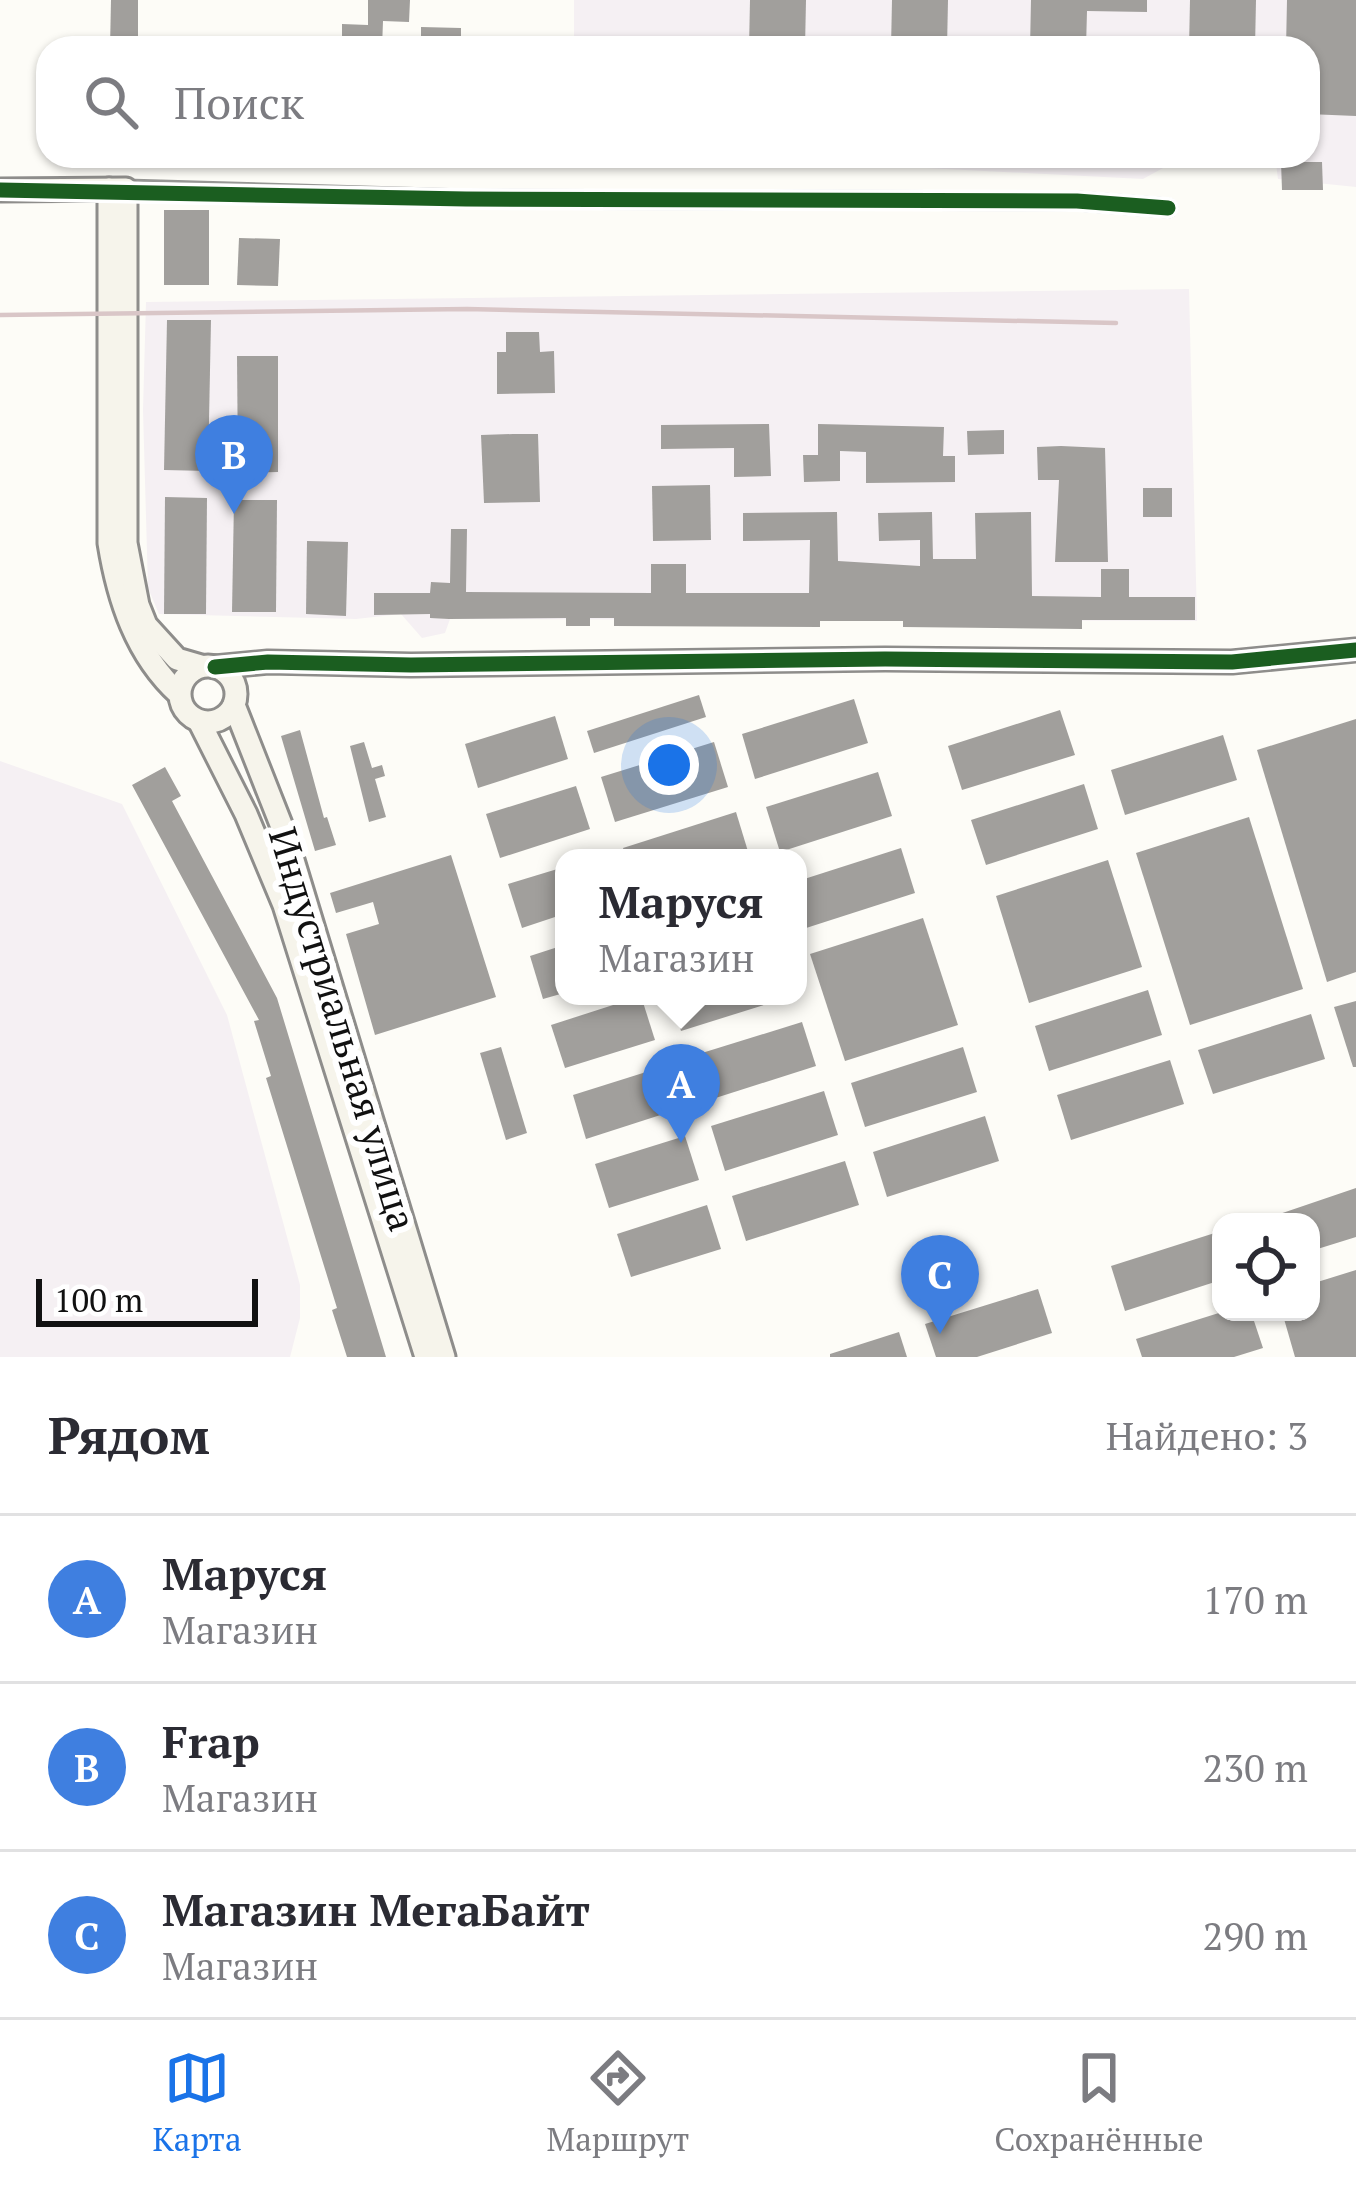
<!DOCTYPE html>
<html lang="ru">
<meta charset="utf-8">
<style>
:root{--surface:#fff;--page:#f7f7f7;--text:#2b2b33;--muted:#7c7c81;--line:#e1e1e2;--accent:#1a73e8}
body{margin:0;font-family:"PT Serif",serif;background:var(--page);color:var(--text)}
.controls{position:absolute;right:36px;bottom:36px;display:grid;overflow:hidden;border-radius:24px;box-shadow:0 3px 9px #0004}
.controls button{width:108px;height:108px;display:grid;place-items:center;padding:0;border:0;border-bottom:3px solid var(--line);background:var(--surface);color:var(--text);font:60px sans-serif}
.scale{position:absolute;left:36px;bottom:30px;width:222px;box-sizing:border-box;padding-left:12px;border:6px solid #111;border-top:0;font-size:33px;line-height:42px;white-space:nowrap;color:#111;-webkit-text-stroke:9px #fff;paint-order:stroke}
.you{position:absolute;left:669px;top:765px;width:42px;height:42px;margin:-30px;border:9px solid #fff;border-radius:50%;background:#1a73e8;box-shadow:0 0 0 18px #1a73e833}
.badge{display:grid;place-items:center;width:78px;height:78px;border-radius:50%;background:var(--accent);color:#fff;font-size:39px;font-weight:700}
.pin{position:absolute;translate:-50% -99px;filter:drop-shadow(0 3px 6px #0008)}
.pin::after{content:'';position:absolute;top:63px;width:42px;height:36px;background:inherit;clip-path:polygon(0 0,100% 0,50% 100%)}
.popup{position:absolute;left:555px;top:849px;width:252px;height:156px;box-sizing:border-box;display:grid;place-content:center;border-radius:24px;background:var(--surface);filter:drop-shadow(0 3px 9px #0005);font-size:39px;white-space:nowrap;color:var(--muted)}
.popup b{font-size:45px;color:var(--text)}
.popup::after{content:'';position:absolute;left:50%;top:100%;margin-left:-24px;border:24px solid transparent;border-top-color:var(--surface)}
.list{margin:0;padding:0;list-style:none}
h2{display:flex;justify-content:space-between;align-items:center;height:156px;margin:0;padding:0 48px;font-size:51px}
h2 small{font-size:39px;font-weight:400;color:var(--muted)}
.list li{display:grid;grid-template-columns:78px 1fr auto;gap:36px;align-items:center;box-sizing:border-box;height:168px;padding:0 48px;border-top:3px solid var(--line)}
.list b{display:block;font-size:45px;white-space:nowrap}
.list p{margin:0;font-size:39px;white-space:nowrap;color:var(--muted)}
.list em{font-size:39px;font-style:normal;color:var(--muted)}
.icon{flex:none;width:66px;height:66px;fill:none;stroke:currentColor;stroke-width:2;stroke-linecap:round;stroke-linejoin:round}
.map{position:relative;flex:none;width:1356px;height:1357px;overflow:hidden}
.search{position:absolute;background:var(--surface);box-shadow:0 3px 9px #0004;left:36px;right:36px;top:36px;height:132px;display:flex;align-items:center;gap:30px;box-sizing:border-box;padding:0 42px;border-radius:36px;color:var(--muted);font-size:45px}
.sheet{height:660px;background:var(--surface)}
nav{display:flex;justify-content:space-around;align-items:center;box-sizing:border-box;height:168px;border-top:3px solid var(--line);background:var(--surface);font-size:33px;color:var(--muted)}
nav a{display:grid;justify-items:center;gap:6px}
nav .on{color:var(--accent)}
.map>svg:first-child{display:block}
.industrial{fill:#f5f0f3}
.building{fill:#a19f9c}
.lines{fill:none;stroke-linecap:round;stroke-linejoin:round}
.street-casing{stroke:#979795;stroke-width:21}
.secondary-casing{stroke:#8e8d8b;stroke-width:27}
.street{stroke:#fffffe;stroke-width:15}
.secondary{stroke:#f6f4eb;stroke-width:21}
.rail{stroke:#d9c6c7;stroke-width:4.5}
.cycleway-casing{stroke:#fff;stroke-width:22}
.cycleway{stroke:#1b5e20;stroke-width:15}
.labels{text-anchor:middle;stroke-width:12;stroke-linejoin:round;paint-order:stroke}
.street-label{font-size:39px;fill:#111;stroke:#fff}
</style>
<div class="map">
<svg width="1356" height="1357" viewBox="0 0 1356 1357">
<rect width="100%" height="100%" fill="#fdfcf7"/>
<!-- industrial -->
<g class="industrial">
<polygon points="574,0 1356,0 1356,187 1278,179 1275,156 1308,156 1308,48 574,48"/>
<polygon points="691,156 1185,156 1143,179"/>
<polygon points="1189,289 1197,621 450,619 445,633 422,638 401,614 356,619 159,614 148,588 143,410 146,302"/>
<polygon points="0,761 122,804 227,1015 300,1285 300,1318 290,1357 0,1357"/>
</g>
<!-- building -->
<g class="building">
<polygon points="111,0 138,0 138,48 110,48"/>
<polygon points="368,0 410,0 409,22 383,21 382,48 342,48 342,24 368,25"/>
<polygon points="750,0 806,0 805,48 749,48"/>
<polygon points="892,0 948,0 947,48 891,48"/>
<polygon points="1031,0 1147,0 1147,12 1087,11 1086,48 1030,48"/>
<polygon points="1190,0 1256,0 1255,48 1189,48"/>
<polygon points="1287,0 1356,0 1356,116 1308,114 1308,48 1286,48"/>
<polygon points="421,27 461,28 461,48 421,48"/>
<polygon points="1281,162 1322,162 1323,190 1282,190"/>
<rect x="164" y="210" width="45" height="75"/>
<polygon points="239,238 280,239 278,286 237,285"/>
<polygon points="167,320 211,320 208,471 164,470"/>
<polygon points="506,332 539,332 540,352 554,351 555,393 497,394 497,352 506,352"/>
<polygon points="237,356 278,356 278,472 238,473"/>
<polygon points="769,424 771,476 734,477 734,448 661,449 661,425"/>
<polygon points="818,424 944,427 943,456 955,456 955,482 866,483 866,452 840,451 840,481 804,482 803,455 818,455"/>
<polygon points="1004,430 1004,454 968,455 967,431"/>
<polygon points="513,434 538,434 540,502 484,503 481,435"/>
<polygon points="1061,446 1105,448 1108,562 1055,562 1059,480 1038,480 1037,447"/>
<polygon points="710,485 711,540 653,541 652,486"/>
<rect x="1143" y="488" width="29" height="29"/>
<polygon points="165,497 207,498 206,614 164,614"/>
<polygon points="234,500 277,500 276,612 232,612"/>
<polygon points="837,512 838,561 920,566 920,540 879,541 878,513 932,512 933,559 976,559 975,513 1031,512 1032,596 1101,597 1101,569 1129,569 1129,597 1195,597 1195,620 1082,620 1082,629 903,627 903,621 820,621 820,627 614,626 614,618 590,618 590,626 566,626 566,618 449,619 430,618 430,614 374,615 374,593 430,593 431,582 450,583 451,529 467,529 466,592 651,593 651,564 686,564 686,593 809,593 810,540 743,541 743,513"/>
<polygon points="307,541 348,542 346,616 306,614"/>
<polygon points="699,695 706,717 594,753 587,731"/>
<polygon points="854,699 868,743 755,779 742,734"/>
<polygon points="1060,710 1075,755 962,790 948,746"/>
<polygon points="555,716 568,759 478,788 465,744"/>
<polygon points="1356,719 1356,972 1327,982 1257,750"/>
<polygon points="300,730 324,818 327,817 336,845 315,851 281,736"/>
<polygon points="1223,735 1237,780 1125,815 1111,770"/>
<polygon points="364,742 372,768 382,765 385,776 375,779 386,817 369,822 350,746"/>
<polygon points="714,742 728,787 615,822 601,777"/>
<polygon points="165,767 181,796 172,801 277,998 386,1357 347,1357 332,1310 337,1308 266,1078 271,1076 254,1021 259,1020 132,785"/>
<polygon points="878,772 892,816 780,852 766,807"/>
<polygon points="1084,784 1098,829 986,865 971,820"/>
<polygon points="576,786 590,829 500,858 486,814"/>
<polygon points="736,812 750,858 626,858 623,848"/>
<polygon points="1249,817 1303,989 1190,1025 1136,853"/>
<polygon points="901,848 915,893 803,929 798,914 798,881"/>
<polygon points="451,855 496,997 375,1035 346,934 379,924 373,902 336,913 330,893"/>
<polygon points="1108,860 1142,967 1029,1003 996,896"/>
<polygon points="564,867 564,914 522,928 508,884"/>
<polygon points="923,918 958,1025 845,1061 810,954"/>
<polygon points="564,945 564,993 543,999 530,956"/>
<polygon points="1148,990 1162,1035 1049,1071 1035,1026"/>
<polygon points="641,996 655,1040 565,1068 551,1025"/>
<polygon points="670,996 782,996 783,999 681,1031"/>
<polygon points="1356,1001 1356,1067 1353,1067 1334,1007"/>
<polygon points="1311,1014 1325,1059 1213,1094 1198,1050"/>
<polygon points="802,1022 816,1066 703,1102 689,1057"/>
<polygon points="501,1047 527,1133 506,1140 480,1053"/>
<polygon points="963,1047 977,1092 865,1127 851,1083"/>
<polygon points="1170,1060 1184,1104 1071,1140 1057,1095"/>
<polygon points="662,1067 676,1110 586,1139 573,1095"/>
<polygon points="824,1091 838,1135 725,1171 711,1126"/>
<polygon points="985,1116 999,1161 887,1197 873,1152"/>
<polygon points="685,1136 699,1180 609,1208 595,1164"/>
<polygon points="845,1161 859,1205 746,1241 732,1196"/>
<polygon points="1356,1188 1356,1237 1311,1251 1311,1222 1256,1222"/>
<polygon points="707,1205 721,1249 631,1277 617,1234"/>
<polygon points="1221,1231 1221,1280 1125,1311 1111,1266"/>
<polygon points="1356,1270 1356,1357 1295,1357 1282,1312 1311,1312 1311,1284"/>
<polygon points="1038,1289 1052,1333 977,1357 936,1357 925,1324"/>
<polygon points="1222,1312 1251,1312 1263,1348 1234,1357 1142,1357 1136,1339"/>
<polygon points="899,1332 907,1357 830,1357 830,1354"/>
</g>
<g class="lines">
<defs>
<polyline id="street" points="126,189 466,199 1077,201 1168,208"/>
<g id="secondary">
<path d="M109 189V543C118 599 136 655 179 694"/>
<polyline points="0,190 126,189 126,543 138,605 146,625 177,659 201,666"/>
<circle cx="208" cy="694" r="28"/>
<polyline points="215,667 268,662 411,665 885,659 1232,662 1356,650"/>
<polyline points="234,705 286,837 444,1357"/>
<polyline points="199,721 246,814 284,905 426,1357"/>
</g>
</defs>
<!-- street casing -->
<use href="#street" class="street-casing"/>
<!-- secondary casing -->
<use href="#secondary" class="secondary-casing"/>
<!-- street -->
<use href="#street" class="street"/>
<!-- secondary -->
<use href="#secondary" class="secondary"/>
<!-- rail -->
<polyline class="rail" points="0,315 467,309 1116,323"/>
<defs>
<g id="cycleway">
<polyline points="0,190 466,199 1077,201 1168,208"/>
<polyline points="215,667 268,662 411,665 885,659 1232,662 1356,650"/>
</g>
</defs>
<!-- cycleway casing -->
<use href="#cycleway" class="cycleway-casing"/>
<!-- cycleway -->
<use href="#cycleway" class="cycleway"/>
</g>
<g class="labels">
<!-- street labels -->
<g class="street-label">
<text transform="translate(343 1029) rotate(73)" y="14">Индустриальная улица</text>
</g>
</g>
</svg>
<div class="controls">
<button><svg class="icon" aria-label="locate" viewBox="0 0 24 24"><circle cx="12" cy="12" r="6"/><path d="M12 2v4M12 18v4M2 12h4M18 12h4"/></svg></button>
</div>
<div class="scale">100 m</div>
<div class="you"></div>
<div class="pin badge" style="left:681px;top:1143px;background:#3f7fe0">A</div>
<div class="popup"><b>Маруся</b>Магазин</div>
<div class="pin badge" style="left:234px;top:514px;background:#3f7fe0">B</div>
<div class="pin badge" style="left:940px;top:1334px;background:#3f7fe0">C</div>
<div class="search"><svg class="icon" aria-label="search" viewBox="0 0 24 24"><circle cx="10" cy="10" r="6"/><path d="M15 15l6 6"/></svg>Поиск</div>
</div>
<section class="sheet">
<h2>Рядом<small>Найдено: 3</small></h2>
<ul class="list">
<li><span class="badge" style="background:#3f7fe0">A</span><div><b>Маруся</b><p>Магазин</p></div><em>170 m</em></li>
<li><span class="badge" style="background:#3f7fe0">B</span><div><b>Frap</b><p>Магазин</p></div><em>230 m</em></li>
<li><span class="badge" style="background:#3f7fe0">C</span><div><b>Магазин МегаБайт</b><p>Магазин</p></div><em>290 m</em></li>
</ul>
</section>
<nav>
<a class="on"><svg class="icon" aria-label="map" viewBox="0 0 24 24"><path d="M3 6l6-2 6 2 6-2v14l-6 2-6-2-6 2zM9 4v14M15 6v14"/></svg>Карта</a>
<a><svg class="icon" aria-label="directions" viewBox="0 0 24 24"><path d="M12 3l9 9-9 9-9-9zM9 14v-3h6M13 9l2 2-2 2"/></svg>Маршрут</a>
<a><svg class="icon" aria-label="saved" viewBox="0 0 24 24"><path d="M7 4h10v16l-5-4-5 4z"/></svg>Сохранённые</a>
</nav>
